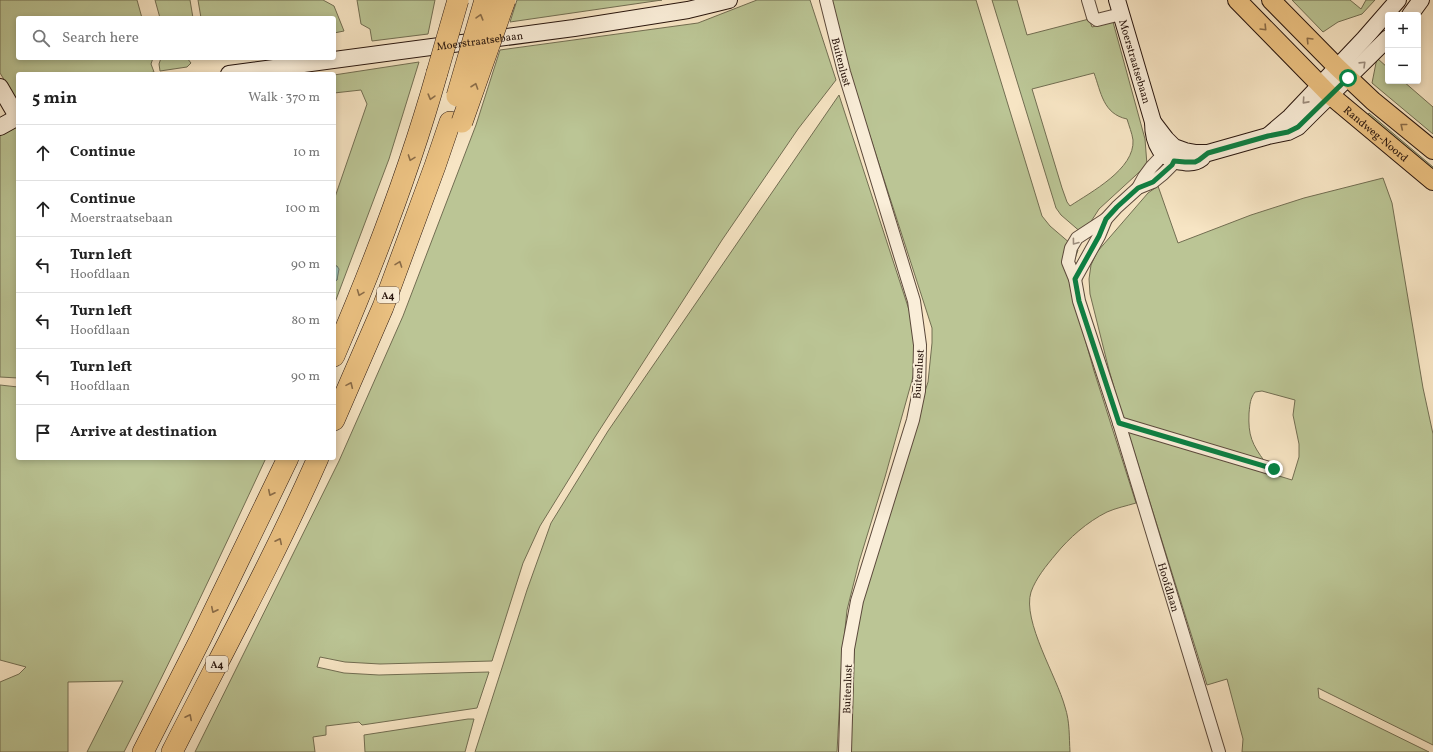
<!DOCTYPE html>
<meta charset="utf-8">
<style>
:root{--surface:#fff;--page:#f6f6f6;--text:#222;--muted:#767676;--line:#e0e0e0}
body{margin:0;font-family:Vollkorn,serif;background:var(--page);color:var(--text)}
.controls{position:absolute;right:12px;top:12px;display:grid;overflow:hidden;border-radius:4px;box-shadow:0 2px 6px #0003}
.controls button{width:36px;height:36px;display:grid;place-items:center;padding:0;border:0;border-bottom:1px solid var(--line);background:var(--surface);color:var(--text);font:20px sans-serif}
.stop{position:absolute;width:12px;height:12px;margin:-9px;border:3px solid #0b8043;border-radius:50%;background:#fff}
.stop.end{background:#0b8043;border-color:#fff;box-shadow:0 1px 4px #0008}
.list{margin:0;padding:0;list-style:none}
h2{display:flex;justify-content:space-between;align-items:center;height:52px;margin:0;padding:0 16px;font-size:17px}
h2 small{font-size:13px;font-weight:400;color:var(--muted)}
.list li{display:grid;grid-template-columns:26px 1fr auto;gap:12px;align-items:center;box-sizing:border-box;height:56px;padding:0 16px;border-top:1px solid var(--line)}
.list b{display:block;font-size:15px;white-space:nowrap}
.list p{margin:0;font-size:13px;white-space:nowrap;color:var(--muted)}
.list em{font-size:13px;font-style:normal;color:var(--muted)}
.icon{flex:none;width:22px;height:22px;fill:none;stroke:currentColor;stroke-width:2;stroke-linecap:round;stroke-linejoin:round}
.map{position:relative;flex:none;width:1433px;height:752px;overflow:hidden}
.search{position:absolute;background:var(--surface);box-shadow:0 2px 6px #0003;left:16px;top:16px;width:320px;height:44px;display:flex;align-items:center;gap:10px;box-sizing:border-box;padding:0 14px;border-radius:4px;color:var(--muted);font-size:15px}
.panel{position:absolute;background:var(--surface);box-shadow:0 2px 6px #0003;left:16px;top:72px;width:320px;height:388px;border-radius:4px}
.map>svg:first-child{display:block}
.green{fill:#bbc595;stroke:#726e52;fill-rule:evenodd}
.water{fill:#9dbfb1;stroke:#6f7b70}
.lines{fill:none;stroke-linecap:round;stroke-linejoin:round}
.street-casing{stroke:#5c4a3c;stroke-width:14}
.secondary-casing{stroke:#29160e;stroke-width:18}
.primary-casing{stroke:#29160e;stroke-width:20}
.highway-casing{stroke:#29160e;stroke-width:22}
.street{stroke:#faeed9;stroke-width:12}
.secondary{stroke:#faeed9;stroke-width:16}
.primary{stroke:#ecc282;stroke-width:18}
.highway{stroke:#ecc282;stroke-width:21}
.highway-bridge-casing{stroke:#29160e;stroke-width:22;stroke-linecap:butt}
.highway-bridge{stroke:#ecc282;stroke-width:21}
.oneway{stroke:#8a6c48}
.oneway2{stroke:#9c8d7e}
.route{stroke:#0b8043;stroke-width:5}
.labels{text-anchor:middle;stroke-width:4;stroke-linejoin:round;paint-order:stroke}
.shield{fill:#faeed9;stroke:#68574b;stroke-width:1}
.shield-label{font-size:10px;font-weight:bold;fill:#29160e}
.street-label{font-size:11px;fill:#29160e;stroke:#faeed9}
</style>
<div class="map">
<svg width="1433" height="752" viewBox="0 0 1433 752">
<rect width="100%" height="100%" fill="#f7e5c4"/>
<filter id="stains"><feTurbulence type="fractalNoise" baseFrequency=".005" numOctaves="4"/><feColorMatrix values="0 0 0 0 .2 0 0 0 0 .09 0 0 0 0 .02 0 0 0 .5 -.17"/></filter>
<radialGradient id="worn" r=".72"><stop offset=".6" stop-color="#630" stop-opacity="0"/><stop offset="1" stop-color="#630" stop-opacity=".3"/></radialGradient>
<!-- green -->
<g class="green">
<polygon points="0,0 137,0 142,18 18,18 18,58 153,58 151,64 154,72 143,74 18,74 18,102 0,73"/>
<polygon points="155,0 190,0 193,18 160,18"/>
<polygon points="198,0 323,0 334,6 344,31 334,33 334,18 201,18"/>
<polygon points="357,0 435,0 428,34 372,41 370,29 361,24"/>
<polygon points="517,0 662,0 510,22"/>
<polygon points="757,0 810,0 836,80 798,129 722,240 595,437 540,526 523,563 492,661 380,664 345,662 320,657 317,667 344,673 379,675 489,672 477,708 362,725 359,722 326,726 326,735 313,737 315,752 195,752 339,461 403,316 476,125 500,50 698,23"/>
<path d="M826 0H976L1042 216 1050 226 1078 250 1072 267 1070 286 1094 371 1136 503C1126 506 1116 508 1107 512 1087 522 1069 538 1056 554 1046 566 1036 578 1031 592 1022 621 1057 677 1065 707 1070 722 1069 737 1070 752H849L852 682 855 638 863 600 897 479 928 382 932 343V328Z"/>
<path d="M992 0H1017L1027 35 1089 19 1092 27 1113 22 1145 139 1147 165 1099 209 1083 234 1061 215 1056 208ZM1094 73C1101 92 1103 114 1127 119 1129 126 1132 133 1133 140 1135 169 1091 192 1070 206L1067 202 1062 188 1032 89Z"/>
<polygon points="1292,0 1350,0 1361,9 1366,0 1375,0 1362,14 1338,22 1323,32"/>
<polygon points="161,58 187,58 191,63 187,67 160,71 159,64"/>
<polygon points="1377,58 1388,68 1388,81 1403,81 1433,107 1433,134 1372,83"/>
<polygon points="419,62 389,159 334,305 334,282 337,280 337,266 334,266 334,200 367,104 361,90 334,93 334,75"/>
<polygon points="839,95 911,316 917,346 916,366 885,477 859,562 847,610 842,658 837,752 475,752 527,590 551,523 608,431"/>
<polygon points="1369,113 1433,167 1433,174 1366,117"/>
<polygon points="18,125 18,378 0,377 0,135"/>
<path d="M1383 178 1392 203 1423 388 1433 434V745L1318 688 1319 698 1429 752H1242L1243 739 1227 679 1207 685 1127 429 1292 480 1299 457V444L1293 415 1295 400 1262 391 1255 392C1250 399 1250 404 1249 413 1248 436 1252 444 1265 462L1123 418 1109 370 1090 294 1089 279 1091 265 1097 252 1148 193 1158 186 1178 243 1251 215 1304 198Z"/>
<path d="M0 385 18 387V458H266C220 557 174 655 124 752H87L123 681 68 682V752H0V682L19 674 26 667 0 660Z"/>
<polygon points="468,719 474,719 465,752 365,752 364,735"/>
</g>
<!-- water -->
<polygon class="water" points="334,266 337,266 339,269 337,280 334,282"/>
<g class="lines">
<defs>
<g id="street">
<path id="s1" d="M826 0 844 72 914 301 920 345 919 391 913 420 857 601 848 649 845 752"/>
<polyline points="1088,0 1093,17 1097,20 1121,14"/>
<path id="s2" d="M1174 153V161L1172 165 1163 174 1153 182 1138 188 1117 207 1106 219 1077 238 1071 248 1068 262 1075 279 1079 301 1119 423 1219 752"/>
<path d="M1138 188C1145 173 1156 160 1170 150"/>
<polyline points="1075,279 1099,236 1106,219"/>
<polyline points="1119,423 1273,469"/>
</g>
<g id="secondary">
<path id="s3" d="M1117 0 1153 122C1153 143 1161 161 1184 162 1190 163 1197 162 1202 158"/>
<polyline points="1410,15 1421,0"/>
<path id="s4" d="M229 74 574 28 688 10 729 0"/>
<polyline points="0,87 18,118"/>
<polyline points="1153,122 1166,139 1174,147 1185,151 1196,153 1208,153 1268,136 1288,132 1298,127 1311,114 1388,38"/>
<polyline points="0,127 18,117"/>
<polyline points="1269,135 1290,117 1364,39 1398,0"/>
</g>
<g id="primary">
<path id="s5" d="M1237 0 1330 95 1433 181"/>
<polyline points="1271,0 1337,67 1373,101 1433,150"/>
</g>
<g id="highway">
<path d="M334 356C374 263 410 169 437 73"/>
<polyline points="334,420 383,307 435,166 450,122"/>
<polyline points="143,752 201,638 288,458"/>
<path d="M172 752C221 655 274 558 318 458"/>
</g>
</defs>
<!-- street casing -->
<use href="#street" class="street-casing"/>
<!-- secondary casing -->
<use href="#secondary" class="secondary-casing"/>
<!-- primary casing -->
<use href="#primary" class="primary-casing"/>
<!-- highway casing -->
<use href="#highway" class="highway-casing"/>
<!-- street -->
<use href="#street" class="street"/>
<!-- secondary -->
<use href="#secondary" class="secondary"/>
<!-- primary -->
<use href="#primary" class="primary"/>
<!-- highway -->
<use href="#highway" class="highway"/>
<defs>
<g id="highway-bridge">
<polyline points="437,73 458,0"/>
<polyline points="457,96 485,0"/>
<polyline points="462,122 505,0"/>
</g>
</defs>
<!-- highway-bridge casing -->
<use href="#highway-bridge" class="highway-bridge-casing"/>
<!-- highway-bridge -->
<use href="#highway-bridge" class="highway-bridge"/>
</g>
<!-- one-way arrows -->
<defs><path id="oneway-chevron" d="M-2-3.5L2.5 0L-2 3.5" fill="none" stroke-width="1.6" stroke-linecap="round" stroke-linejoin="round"/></defs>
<g class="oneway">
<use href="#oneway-chevron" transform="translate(480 17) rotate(-74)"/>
<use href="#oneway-chevron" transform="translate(1264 28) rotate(46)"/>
<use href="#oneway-chevron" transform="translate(1309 40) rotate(-134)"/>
<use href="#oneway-chevron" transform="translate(475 86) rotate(-71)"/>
<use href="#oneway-chevron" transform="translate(431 97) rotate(106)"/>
<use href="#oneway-chevron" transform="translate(1403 126) rotate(-141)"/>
<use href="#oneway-chevron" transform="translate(411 158) rotate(110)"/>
<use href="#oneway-chevron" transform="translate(399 264) rotate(-70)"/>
<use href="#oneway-chevron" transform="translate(360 293) rotate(111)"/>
<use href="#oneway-chevron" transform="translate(350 385) rotate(-66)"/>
<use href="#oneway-chevron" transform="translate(271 493) rotate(116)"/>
<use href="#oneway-chevron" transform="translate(279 541) rotate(-64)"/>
<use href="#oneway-chevron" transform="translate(214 610) rotate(116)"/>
<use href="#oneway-chevron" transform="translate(189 717) rotate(-63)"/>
</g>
<g class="oneway2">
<use href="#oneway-chevron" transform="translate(1363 64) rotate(-44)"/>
<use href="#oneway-chevron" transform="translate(1305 101) rotate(132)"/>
<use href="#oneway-chevron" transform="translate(1075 242) rotate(127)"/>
</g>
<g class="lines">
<!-- route -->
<polyline class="route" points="1274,469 1119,423 1079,301 1075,279 1099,236 1106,219 1117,207 1138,188 1153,182 1172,165 1174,161 1185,162 1195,162 1199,160 1208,153 1268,136 1288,132 1298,127 1348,78"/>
</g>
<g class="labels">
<!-- shield labels -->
<g class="shield">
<rect x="377" y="287" width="22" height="16" rx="3"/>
<rect x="206" y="656" width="22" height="16" rx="3"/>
</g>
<g class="shield-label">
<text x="388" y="299">A4</text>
<text x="217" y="668">A4</text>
</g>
<!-- street labels -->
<g class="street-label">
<text dy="4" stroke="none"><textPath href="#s4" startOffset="253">Moerstraatsebaan</textPath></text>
<text dy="4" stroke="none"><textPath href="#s1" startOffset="64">Buitenlust</textPath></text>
<text dy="4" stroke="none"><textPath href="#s3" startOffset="64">Moerstraatsebaan</textPath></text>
<text dy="4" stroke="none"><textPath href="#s5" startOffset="193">Randweg-Noord</textPath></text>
<text transform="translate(918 374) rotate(-86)" y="4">Buitenlust</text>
<text dy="4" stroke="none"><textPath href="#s2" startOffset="500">Hoofdlaan</textPath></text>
<text transform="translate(847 689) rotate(-88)" y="4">Buitenlust</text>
</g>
</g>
<rect width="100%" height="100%" filter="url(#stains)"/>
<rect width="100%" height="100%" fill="url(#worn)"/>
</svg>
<div class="controls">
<button>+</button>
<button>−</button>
</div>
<div class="stop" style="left:1348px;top:78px"></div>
<div class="stop end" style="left:1274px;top:469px"></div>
<div class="search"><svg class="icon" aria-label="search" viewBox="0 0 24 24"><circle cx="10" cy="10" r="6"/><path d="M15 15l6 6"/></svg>Search here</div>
<section class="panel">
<h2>5 min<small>Walk · 370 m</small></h2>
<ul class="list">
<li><svg class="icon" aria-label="ahead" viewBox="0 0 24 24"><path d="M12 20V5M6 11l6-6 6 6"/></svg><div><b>Continue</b></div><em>10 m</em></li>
<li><svg class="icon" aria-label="ahead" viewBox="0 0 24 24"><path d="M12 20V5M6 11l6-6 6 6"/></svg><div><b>Continue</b><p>Moerstraatsebaan</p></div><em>100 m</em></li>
<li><svg class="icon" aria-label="left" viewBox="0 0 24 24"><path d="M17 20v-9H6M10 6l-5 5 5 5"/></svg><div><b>Turn left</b><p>Hoofdlaan</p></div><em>90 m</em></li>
<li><svg class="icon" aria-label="left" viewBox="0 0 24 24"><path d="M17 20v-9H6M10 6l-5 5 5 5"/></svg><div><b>Turn left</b><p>Hoofdlaan</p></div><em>80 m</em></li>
<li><svg class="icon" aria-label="left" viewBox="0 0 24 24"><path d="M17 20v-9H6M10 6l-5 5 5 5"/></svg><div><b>Turn left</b><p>Hoofdlaan</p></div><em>90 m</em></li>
<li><svg class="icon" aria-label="arrive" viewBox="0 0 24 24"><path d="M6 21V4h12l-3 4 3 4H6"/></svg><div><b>Arrive at destination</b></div></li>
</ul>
</section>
</div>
